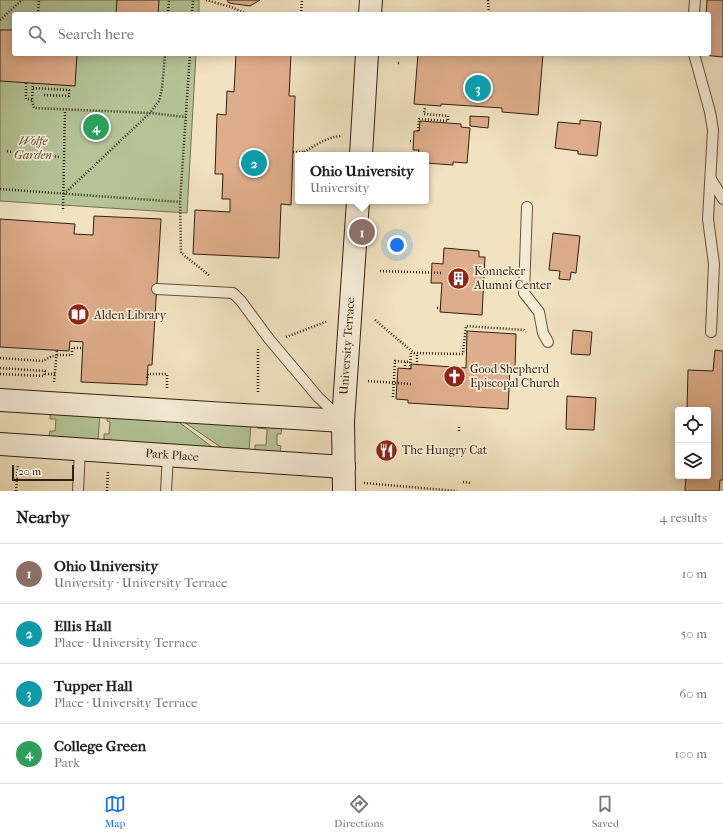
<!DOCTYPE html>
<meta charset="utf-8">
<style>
:root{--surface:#fff;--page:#f6f6f6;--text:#222;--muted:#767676;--line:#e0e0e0;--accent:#1a73e8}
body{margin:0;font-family:"IM FELL French Canon",serif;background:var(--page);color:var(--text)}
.controls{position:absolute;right:12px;bottom:12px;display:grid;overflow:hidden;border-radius:4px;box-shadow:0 2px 10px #0003}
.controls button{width:36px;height:36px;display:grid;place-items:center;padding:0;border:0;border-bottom:1px solid var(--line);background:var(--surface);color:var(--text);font:20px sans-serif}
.scale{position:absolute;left:12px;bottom:10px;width:62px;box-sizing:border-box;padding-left:4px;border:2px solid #331f14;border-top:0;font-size:11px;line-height:14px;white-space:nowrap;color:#331f14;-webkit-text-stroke:3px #f6ecd6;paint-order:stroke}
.you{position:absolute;left:397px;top:245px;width:14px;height:14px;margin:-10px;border:3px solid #fff;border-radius:50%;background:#1a73e8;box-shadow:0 0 0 6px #1a73e833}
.badge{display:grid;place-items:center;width:26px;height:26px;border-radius:50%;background:var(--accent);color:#fff;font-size:13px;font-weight:700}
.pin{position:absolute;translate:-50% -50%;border:2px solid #fff;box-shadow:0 1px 4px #0006}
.popup{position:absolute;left:295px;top:152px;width:134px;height:52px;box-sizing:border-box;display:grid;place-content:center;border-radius:4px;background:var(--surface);filter:drop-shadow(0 1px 3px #0005);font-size:13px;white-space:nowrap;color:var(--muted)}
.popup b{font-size:15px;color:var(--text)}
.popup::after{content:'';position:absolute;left:50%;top:100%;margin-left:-8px;border:8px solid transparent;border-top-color:var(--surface)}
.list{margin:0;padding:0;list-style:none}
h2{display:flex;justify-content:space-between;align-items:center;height:52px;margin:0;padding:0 16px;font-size:17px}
h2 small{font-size:13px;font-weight:400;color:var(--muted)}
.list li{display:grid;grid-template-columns:26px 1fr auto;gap:12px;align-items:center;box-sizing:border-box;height:60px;padding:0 16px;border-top:1px solid var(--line)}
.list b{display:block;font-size:15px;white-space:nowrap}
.list p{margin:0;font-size:13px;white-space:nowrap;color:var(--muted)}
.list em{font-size:13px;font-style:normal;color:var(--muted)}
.icon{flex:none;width:22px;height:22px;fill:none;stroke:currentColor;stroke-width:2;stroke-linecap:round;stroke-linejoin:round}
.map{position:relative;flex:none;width:723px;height:491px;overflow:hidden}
.search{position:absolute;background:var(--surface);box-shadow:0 2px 10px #0003;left:12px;right:12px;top:12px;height:44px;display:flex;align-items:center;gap:10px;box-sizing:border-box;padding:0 14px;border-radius:4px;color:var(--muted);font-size:15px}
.sheet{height:292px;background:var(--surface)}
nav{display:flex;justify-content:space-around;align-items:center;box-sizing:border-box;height:56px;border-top:1px solid var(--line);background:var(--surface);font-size:11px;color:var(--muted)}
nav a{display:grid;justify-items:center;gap:2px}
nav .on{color:var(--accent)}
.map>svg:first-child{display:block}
.green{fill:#b4c497;stroke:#747256}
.building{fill:#dead8b;stroke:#331f14}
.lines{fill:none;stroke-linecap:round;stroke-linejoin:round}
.lane-casing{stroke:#62503f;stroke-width:12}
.secondary-casing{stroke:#331f14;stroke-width:24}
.path{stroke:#331f14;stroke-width:2.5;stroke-dasharray:1 2;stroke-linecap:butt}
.lane{stroke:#f6ecd6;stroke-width:10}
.secondary{stroke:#f6ecd6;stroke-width:22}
.labels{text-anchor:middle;stroke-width:3.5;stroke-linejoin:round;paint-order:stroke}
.park-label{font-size:12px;font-style:italic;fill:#5a513b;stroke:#f6ecd6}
.poi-label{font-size:12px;fill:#331f14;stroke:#f6ecd6;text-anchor:start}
.street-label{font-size:12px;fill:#331f14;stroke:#f6ecd6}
</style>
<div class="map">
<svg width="723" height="491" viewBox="0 0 723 491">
<rect width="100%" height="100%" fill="#f1e2c0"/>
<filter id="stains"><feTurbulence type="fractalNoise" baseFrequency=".005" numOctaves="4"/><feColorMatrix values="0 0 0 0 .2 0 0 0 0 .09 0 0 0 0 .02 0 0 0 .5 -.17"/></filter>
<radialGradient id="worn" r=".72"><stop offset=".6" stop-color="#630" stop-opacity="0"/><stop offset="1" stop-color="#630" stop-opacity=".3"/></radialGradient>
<!-- green -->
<g class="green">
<polygon points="0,0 199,0 199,14 14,14 14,54 196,54 187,213 0,201"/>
<polygon points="50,409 100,412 98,441 49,437 50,431 55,431 56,419 50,419"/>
<polygon points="107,413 172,417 215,449 104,442 104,434 109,434 110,422 107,421"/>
<polygon points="178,418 251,423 249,451 225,450"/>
<polygon points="257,423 282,425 281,434 277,434 277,445 281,446 280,453 255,452 255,445 266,445 267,429 257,428"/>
</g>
<!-- building -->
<g class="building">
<polygon points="117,0 159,0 158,14 116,14"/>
<polygon points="227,0 260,0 250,6 229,3"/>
<polygon points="707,0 723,0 723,57 703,55 703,54 709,54 709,14 706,14"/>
<polygon points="0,30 14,30 14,54 77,54 75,86 0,81"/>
<polygon points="236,54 291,54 289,96 295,96 291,205 281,204 279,258 193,254 195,210 230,212 230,199 222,199 223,174 215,174 217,114 226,115 227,91 234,92"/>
<polygon points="418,54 543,54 538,115 502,112 502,108 441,104 441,106 414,104"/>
<polygon points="470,116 489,117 488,128 470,126"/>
<polygon points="580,120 601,122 597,156 578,154 578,151 555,148 558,122 580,124"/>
<polygon points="420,121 461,124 461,127 470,128 467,163 453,162 453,165 426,163 426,155 418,155 419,150 413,150 414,131 419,131"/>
<polygon points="94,216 161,219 152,365 148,365 147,385 81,382 83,342 70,341 69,351 0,347 0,219 75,224 74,234 93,235"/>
<polygon points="553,233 580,236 576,273 571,272 570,280 559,279 560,271 549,270"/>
<polygon points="444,248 479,251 479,257 485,257 482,315 440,312 442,283 431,283 432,263 443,264"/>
<polygon points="573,330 592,332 590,355 571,354"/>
<polygon points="467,331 516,334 515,368 510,367 508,409 408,403 408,400 396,399 398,368 411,369 411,364 466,368"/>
<polygon points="715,350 723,351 723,480 720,480 719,491 685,491 686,476 708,476 708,410 687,410 688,370 713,371"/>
<polygon points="567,396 596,398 594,430 566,429"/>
</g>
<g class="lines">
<defs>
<g id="lane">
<polyline points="694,14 695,0"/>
<polyline points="694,54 710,112 713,130 708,219 714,264 711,332"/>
<polyline points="711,179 723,199"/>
<polyline points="527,207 524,293 539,312 543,333 548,342"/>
<polyline points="157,289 233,293 241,301 269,339 318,397 340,418"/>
<polyline points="78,491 80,449"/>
<polyline points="166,491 168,455"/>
</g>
<g id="secondary">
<polyline points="370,14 371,0"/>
<polyline points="361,155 367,54"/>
<polyline points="0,400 343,421"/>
<polyline points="0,444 344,467"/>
<polyline points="344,491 343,421 358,201"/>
</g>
</defs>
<!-- lane casing -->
<use href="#lane" class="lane-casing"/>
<!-- secondary casing -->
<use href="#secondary" class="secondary-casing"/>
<!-- path -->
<g class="path">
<polyline points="206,0 231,7 247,14"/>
<polyline points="488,0 489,14"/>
<polyline points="38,14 39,0"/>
<polyline points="168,14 169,0"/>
<polyline points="192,14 193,0"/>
<polyline points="301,14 302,0"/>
<polyline points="0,20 22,0"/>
<polyline points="190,54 180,202 181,253 209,275"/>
<polyline points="398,63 401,63"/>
<polyline points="26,83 26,99 32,100"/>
<polyline points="33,83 32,100 34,108 150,113 186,117"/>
<polyline points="33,88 69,90 69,96 42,95"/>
<polyline points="418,131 419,119 448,121 448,116 424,114 425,107"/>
<polyline points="410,141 413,141"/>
<polyline points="7,151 13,152"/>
<polyline points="293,152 304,152 308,155"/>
<path d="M304 152C316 145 327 137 341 136"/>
<polyline points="52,156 59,157"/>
<polyline points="0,189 180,202"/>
<polyline points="64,194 150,113 159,101 162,89 165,54"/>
<polyline points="63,209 65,110"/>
<polyline points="380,271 442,273"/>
<polyline points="437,308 441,308"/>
<polyline points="375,320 414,353 463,354 466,326 524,330 526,332"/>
<polyline points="286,337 328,321"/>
<polyline points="258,349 258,394"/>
<polyline points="57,355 72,355 72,348 83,348"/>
<polyline points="0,358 43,361 52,356 56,356"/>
<polyline points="417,365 417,353"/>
<polyline points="0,368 45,371 44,376"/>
<polyline points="405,369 405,362"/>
<polyline points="410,369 411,351"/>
<polyline points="0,374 44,376"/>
<polyline points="45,374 55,374"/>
<polyline points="147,378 148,374 167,374 167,389"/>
<polyline points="368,381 411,384"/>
<polyline points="54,382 57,350"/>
<polyline points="393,397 395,361 410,362"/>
<polyline points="459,427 459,433"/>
<polyline points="463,482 471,483"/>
<polyline points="364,483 457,491"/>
<polyline points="16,491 18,465"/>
<polyline points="107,491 108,471"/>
</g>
<!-- lane -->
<use href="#lane" class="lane"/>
<!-- secondary -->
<use href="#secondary" class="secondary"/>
</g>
<!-- icons -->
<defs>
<symbol id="building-disc" viewBox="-11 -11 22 22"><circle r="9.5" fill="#8f2418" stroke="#f6ecd6"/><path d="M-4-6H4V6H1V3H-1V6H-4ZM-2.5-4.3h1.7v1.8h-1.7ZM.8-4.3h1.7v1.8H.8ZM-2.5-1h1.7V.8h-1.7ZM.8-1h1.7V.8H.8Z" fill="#fff"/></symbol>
<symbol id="library-disc" viewBox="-11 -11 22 22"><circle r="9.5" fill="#8f2418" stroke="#f6ecd6"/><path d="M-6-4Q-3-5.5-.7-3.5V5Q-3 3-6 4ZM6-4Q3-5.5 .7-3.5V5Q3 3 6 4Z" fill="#fff"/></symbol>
<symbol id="church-disc" viewBox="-11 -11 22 22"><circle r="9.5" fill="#8f2418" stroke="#f6ecd6"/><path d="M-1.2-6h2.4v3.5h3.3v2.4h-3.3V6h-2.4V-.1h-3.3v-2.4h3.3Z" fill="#fff"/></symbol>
<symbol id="restaurant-disc" viewBox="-11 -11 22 22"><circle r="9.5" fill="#8f2418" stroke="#f6ecd6"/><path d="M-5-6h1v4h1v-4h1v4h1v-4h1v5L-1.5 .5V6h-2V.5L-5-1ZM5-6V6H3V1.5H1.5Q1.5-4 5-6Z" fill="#fff"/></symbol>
</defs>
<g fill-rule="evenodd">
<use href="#building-disc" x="446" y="266" width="25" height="25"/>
<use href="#library-disc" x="66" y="302" width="25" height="25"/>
<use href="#church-disc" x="442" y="364" width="25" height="25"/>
<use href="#restaurant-disc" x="374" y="438" width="25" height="25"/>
</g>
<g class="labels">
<!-- park labels -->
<g class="park-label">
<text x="33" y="145">Wolfe<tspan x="33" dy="14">Garden</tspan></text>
</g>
<!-- poi labels -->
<g class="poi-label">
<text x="474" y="275">Konneker<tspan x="474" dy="14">Alumni Center</tspan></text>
<text x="94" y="319">Alden Library</text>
<text x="470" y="373">Good Shepherd<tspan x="470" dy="14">Episcopal Church</tspan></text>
<text x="402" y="454">The Hungry Cat</text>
</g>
<!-- street labels -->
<g class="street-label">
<text transform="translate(347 346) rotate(-86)" y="4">University Terrace</text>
<text transform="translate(172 455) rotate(4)" y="4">Park Place</text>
</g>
</g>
<rect width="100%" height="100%" filter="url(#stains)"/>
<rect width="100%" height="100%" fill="url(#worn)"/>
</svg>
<div class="controls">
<button><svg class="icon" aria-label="locate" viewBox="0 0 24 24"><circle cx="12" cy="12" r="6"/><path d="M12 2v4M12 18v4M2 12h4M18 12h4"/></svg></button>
<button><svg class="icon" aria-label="layers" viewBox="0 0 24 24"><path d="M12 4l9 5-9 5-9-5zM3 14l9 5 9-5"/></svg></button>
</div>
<div class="scale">20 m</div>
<div class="you"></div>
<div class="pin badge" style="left:362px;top:232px;background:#8d6e63">1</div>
<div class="popup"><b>Ohio University</b>University</div>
<div class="pin badge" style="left:254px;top:163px;background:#0f9aa8">2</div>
<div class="pin badge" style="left:478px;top:88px;background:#0f9aa8">3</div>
<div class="pin badge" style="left:96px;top:127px;background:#2e9e5b">4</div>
<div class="search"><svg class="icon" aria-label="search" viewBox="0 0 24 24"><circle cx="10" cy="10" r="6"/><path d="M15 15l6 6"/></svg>Search here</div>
</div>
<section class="sheet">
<h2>Nearby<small>4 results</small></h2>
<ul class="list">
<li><span class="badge" style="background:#8d6e63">1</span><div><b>Ohio University</b><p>University · University Terrace</p></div><em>10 m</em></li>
<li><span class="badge" style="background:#0f9aa8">2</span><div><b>Ellis Hall</b><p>Place · University Terrace</p></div><em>50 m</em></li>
<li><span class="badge" style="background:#0f9aa8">3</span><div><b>Tupper Hall</b><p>Place · University Terrace</p></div><em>60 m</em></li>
<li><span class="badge" style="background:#2e9e5b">4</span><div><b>College Green</b><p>Park</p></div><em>100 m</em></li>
</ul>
</section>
<nav>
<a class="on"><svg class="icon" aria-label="map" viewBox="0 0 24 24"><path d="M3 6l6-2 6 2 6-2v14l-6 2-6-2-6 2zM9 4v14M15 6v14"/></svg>Map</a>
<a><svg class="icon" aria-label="directions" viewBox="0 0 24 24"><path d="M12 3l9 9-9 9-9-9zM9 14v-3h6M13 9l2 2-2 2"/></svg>Directions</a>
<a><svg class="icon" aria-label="saved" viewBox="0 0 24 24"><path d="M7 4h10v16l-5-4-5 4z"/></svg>Saved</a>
</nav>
